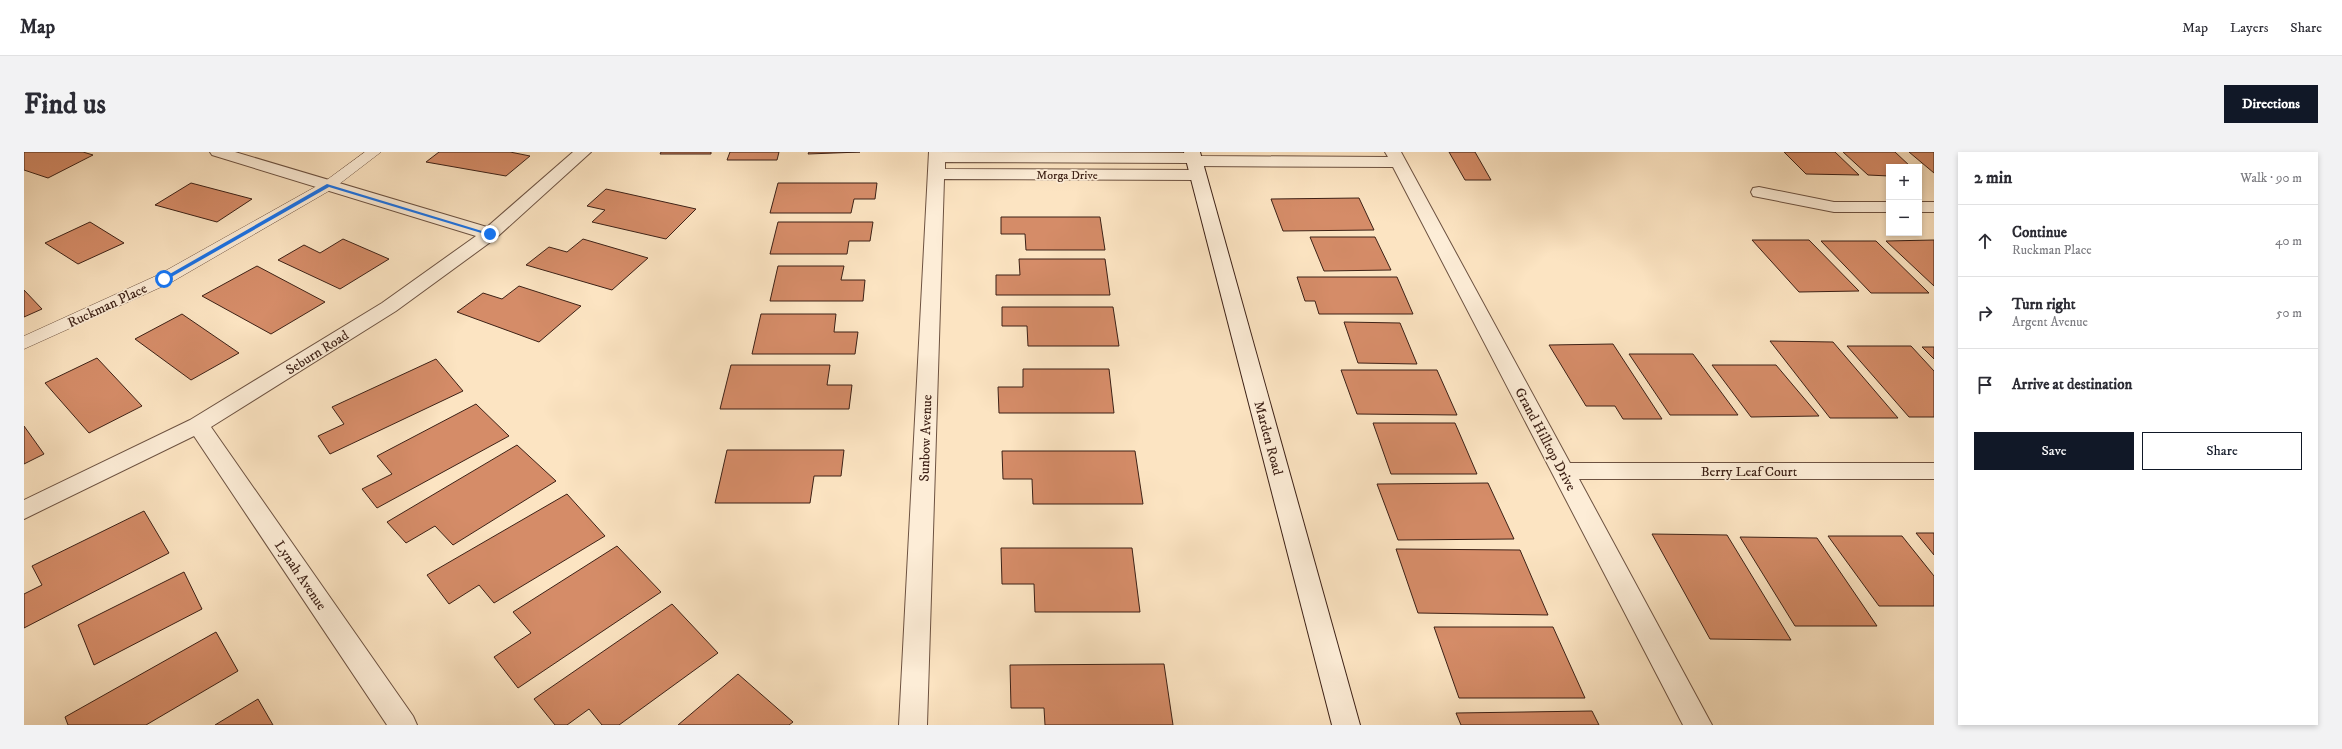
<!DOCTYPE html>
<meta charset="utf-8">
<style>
:root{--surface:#fff;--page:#f2f2f3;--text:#2b2b33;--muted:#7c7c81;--line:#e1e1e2;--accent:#111827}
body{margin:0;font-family:"IM FELL DW Pica",serif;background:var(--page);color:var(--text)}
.controls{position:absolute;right:12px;top:12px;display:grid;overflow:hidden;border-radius:0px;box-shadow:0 2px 6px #0003}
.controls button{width:36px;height:36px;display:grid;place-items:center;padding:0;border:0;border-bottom:1px solid var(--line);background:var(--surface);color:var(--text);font:20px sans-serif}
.stop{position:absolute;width:12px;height:12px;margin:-9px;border:3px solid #1a73e8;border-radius:50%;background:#fff}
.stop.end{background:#1a73e8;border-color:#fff;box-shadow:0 1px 4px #0008}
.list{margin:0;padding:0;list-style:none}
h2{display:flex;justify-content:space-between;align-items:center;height:52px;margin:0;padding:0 16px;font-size:17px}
h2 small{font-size:13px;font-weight:400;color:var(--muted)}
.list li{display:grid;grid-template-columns:26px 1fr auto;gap:12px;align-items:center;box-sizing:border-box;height:72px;padding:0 16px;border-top:1px solid var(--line)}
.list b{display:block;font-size:15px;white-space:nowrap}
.list p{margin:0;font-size:13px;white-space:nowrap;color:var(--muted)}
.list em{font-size:13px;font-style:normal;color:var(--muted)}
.actions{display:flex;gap:8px;padding:12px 16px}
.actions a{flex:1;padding:9px 0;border:1px solid var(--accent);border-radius:0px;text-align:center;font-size:14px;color:var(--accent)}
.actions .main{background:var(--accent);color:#fff}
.icon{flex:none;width:22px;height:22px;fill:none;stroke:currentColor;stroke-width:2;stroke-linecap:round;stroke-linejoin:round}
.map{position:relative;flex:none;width:1910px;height:573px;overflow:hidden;border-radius:0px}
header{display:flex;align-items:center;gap:24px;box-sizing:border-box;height:56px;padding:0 20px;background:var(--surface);border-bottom:1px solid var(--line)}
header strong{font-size:19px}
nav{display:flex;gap:22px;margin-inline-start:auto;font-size:14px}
.intro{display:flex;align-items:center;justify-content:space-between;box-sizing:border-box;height:96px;padding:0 24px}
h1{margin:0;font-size:28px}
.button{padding:10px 18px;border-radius:0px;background:var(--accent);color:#fff;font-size:14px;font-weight:700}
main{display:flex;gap:24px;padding:0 24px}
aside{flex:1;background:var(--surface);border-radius:0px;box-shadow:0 2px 6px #0003}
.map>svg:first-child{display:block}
.building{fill:#d58c68;stroke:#3d2116}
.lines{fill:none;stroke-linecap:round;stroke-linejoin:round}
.lane-casing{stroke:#6d5241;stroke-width:1}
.street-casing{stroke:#6d5241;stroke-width:2}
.secondary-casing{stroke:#3d2116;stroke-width:2}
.lane{fill:#fdedd7;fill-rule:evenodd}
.street{fill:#fdedd7;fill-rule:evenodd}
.secondary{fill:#fdedd7;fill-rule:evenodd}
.route{fill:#1a73e8}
.labels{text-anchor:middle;stroke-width:3.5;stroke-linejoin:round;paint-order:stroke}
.far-street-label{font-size:12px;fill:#3d2116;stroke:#fdedd7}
.street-label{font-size:14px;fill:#3d2116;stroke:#fdedd7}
</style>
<header>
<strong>Map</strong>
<nav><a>Map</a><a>Layers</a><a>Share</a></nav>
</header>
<div class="intro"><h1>Find us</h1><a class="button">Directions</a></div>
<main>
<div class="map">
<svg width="1910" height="573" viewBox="0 0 1910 573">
<rect width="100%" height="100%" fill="#fce4c2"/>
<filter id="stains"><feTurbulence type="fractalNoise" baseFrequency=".005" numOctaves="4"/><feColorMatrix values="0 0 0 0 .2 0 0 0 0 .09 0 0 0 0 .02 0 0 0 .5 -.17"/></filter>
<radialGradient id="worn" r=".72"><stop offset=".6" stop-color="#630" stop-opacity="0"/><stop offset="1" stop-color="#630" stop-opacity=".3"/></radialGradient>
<!-- building -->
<g class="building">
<polygon points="0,0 59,0 69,3 24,26 0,18"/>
<polygon points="415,0 486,0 506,4 482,24 402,10"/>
<polygon points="637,0 687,0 687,2 636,2"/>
<polygon points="706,0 755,0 753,8 703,8"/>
<polygon points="785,0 836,0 784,2"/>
<polygon points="1425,0 1451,0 1467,28 1441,28"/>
<polygon points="1760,0 1811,0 1835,23 1782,22"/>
<polygon points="1819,0 1871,0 1887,15 1865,15 1865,24 1844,23"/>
<polygon points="1885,0 1910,0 1910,21"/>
<polygon points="167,31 228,47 193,70 131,53"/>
<polygon points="754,31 853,31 851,47 830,47 827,61 746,61"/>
<polygon points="582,37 672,57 642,87 568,70 581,58 563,54"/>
<polygon points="1335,46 1350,78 1259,79 1247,47"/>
<polygon points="977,65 1076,65 1081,98 1002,98 1001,82 977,82"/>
<polygon points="66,70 100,91 54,112 21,91"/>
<polygon points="754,70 849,70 846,89 825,89 823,102 746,102"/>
<polygon points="1286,85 1351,85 1367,118 1300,119"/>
<polygon points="319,87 365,107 316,137 254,108 280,93 296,101"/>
<polygon points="559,87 624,106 588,138 502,113 525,95 543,100"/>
<polygon points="1728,88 1785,88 1835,139 1775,140"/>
<polygon points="1910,88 1910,134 1862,89"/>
<polygon points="1797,89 1852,89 1905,141 1847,141"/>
<polygon points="995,107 1081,107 1086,143 972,143 972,123 996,123"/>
<polygon points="233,114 301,150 247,182 178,144"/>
<polygon points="754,114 820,114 817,128 841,128 839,149 746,149"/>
<polygon points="1273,125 1373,125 1389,162 1295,162 1291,149 1281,149"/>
<polygon points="495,134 557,154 515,190 433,160 459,141 478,147"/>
<polygon points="0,138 18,157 0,165"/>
<polygon points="978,155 1089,155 1095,194 1004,194 1003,174 978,174"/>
<polygon points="158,162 215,201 167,228 111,187"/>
<polygon points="737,162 812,162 810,180 834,180 831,202 728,202"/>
<polygon points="1320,170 1376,171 1393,212 1334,211"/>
<polygon points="1746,189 1809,190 1874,266 1806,266"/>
<polygon points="1589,192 1638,267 1599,267 1591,254 1562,254 1525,193"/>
<polygon points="1823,194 1887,194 1910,219 1910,265 1885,265"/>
<polygon points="1898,195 1910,195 1910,207"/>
<polygon points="1605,202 1669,202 1714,263 1646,263"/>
<polygon points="73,206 118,254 65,281 21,231"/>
<polygon points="412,207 439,239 306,302 294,284 320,272 308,255"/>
<polygon points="707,213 806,213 803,233 828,233 825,257 696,257"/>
<polygon points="1688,213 1752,213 1795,264 1727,265"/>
<polygon points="999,217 1085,217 1090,261 975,261 974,235 999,235"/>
<polygon points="1317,218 1413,218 1433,263 1333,262"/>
<polygon points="452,252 485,284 353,356 338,337 368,322 353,304"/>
<polygon points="1349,271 1431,271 1453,322 1367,322"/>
<polygon points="0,274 20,302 0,312"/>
<polygon points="493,293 532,329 429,393 411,374 382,391 363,370"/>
<polygon points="703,298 820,298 817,324 790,324 786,351 691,351"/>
<polygon points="978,299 1111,299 1119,352 1009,352 1008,327 979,327"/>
<polygon points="1464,331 1490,387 1374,388 1353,332"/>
<polygon points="543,342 581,384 470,451 455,433 425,452 403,423"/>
<polygon points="120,359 145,401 0,476 0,442 18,433 8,414"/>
<polygon points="1892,381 1910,381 1910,403"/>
<polygon points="1628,382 1703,383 1767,488 1686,487"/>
<polygon points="1804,384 1878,384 1910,424 1910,454 1855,454"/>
<polygon points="1716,385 1793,386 1853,474 1771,474"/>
<polygon points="593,394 637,440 494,536 470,505 507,481 489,460"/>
<polygon points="977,396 1108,396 1116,460 1011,460 1010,432 978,432"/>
<polygon points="1372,397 1496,398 1524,463 1394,461"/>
<polygon points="160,420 178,457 70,513 54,473"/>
<polygon points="648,452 694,501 595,573 578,573 565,557 543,573 531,573 510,547"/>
<polygon points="1410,475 1529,475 1561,546 1435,546"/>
<polygon points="192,480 214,519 122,573 44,573 41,565"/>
<polygon points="1140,512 1149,573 1021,573 1020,556 987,556 986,513"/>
<polygon points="714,522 769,570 765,573 654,573"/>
<polygon points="234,547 249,573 191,573"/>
<polygon points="1568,559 1575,573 1437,573 1432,561"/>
</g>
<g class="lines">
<defs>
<polygon id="lane" points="341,0 357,0 310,36 146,131 0,197 0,184 134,123 300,30"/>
<g id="street">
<polygon points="186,0 211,0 463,75 549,0 567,0 472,86 372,159 187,275 389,564 393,573 363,573 170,284 0,367 0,348 166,268 358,151 452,84 188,3"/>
<polygon points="905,0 1169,1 1176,4 1364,5 1361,0 1377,0 1546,311 1910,311 1910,327 1555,327 1688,573 1659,573 1369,15 1170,14 1163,11 921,10 921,17 1174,18 1180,19 1182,23 1180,27 1174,28 920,27 903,573 875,573"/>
<polygon points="1735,35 1810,50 1865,50 1865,60 1810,60 1729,44 1727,40 1729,36"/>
<rect x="1895" y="50" width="15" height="10"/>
</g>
<polygon id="secondary" points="1160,0 1176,0 1336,573 1308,573"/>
</defs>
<!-- lane casing -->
<use href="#lane" class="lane-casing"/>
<!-- street casing -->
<use href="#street" class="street-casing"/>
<!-- secondary casing -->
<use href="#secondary" class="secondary-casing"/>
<!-- lane -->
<use href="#lane" class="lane"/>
<!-- street -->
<use href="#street" class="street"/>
<!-- secondary -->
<use href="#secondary" class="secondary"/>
</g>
<!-- route -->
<polygon class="route" points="303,32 468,82 464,83 305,35 142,128 137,127"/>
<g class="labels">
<!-- far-street labels -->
<g class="far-street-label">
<text x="1043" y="27">Morga Drive</text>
</g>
<!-- street labels -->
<g class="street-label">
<text transform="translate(83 153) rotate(-25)" y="5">Ruckman Place</text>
<text transform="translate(293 200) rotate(-32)" y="5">Seburn Road</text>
<text transform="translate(901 286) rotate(-88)" y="5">Sunbow Avenue</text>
<text transform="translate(1245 286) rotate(75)" y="5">Marden Road</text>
<text transform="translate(1522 287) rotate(62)" y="5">Grand Hilltop Drive</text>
<text x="1725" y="324">Berry Leaf Court</text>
<text transform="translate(277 423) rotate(56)" y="5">Lynah Avenue</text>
</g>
</g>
<rect width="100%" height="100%" filter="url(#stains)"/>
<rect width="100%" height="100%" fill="url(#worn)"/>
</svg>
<div class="controls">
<button>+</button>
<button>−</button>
</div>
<div class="stop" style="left:140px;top:127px"></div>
<div class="stop end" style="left:466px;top:82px"></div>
</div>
<aside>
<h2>2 min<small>Walk · 90 m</small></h2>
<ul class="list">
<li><svg class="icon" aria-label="ahead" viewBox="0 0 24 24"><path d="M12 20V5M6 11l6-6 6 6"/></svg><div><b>Continue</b><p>Ruckman Place</p></div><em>40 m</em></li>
<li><svg class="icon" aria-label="right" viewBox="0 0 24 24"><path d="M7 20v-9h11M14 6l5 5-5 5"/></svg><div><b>Turn right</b><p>Argent Avenue</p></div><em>50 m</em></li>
<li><svg class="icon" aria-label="arrive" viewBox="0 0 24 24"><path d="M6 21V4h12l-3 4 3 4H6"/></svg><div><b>Arrive at destination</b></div></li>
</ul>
<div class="actions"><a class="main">Save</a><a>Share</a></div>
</aside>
</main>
